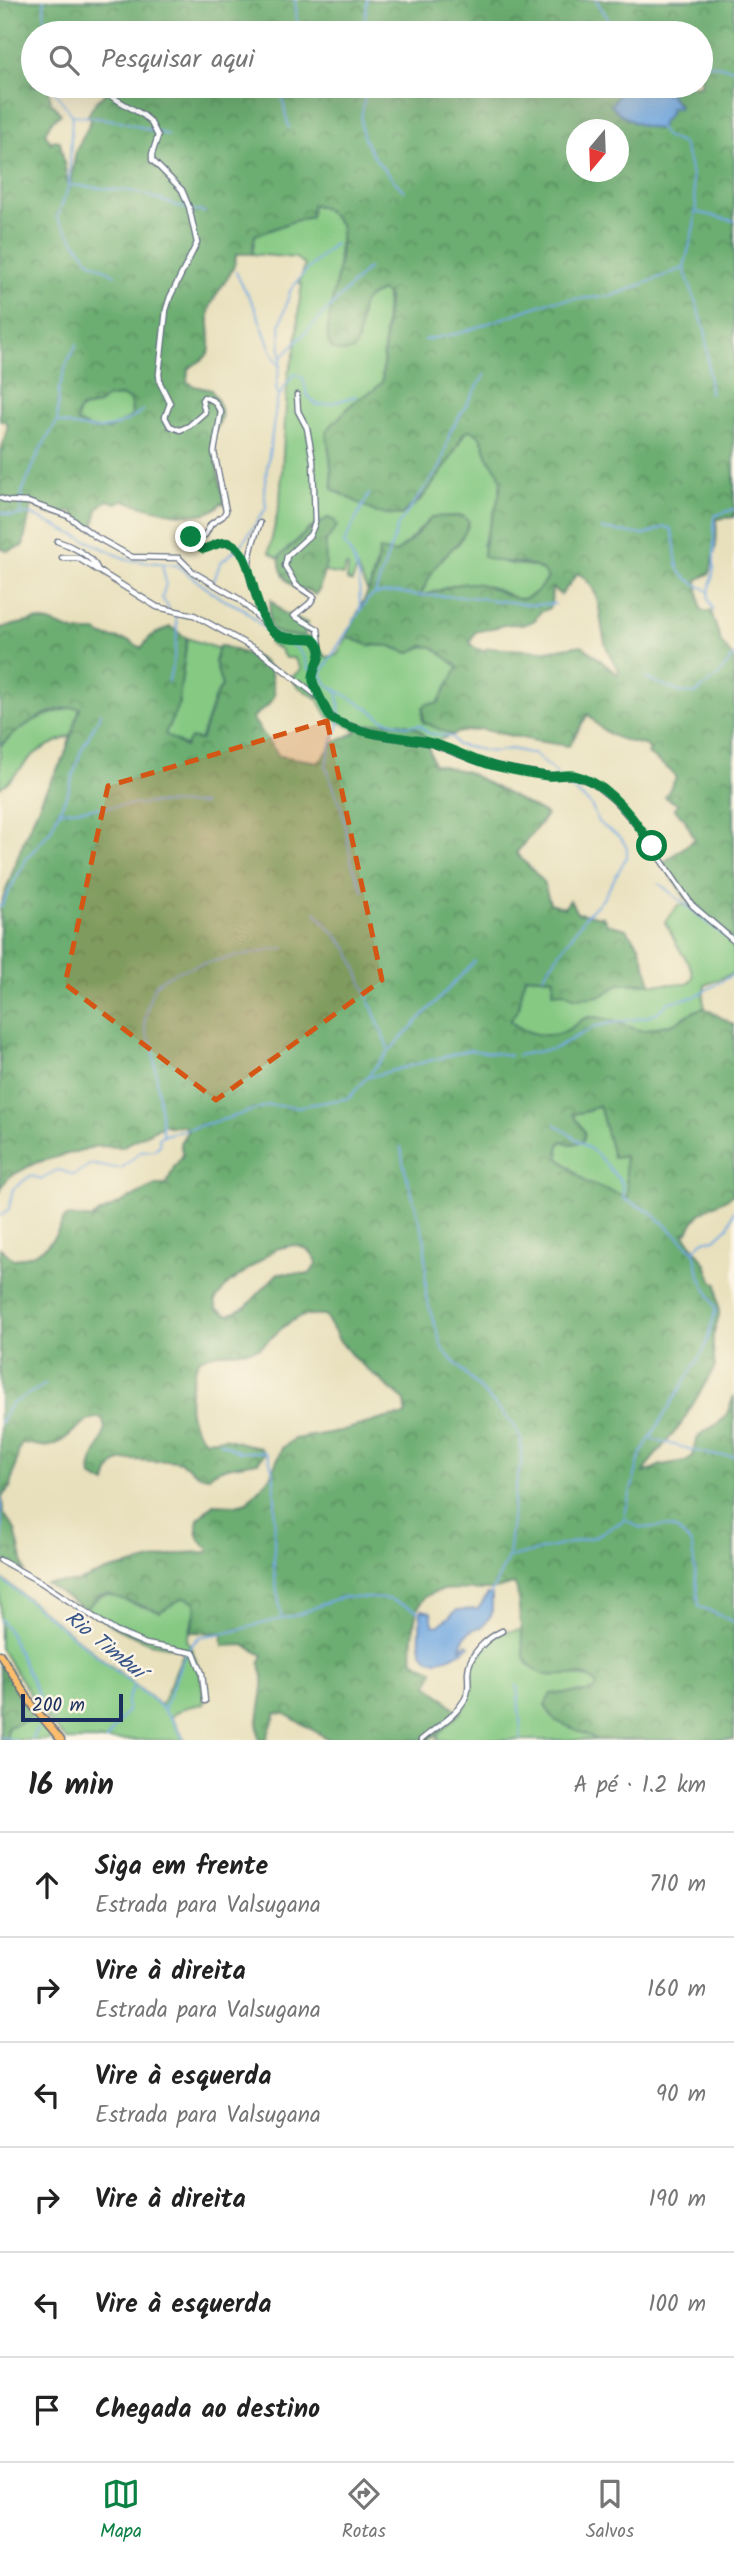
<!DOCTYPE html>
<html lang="pt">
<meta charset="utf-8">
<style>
:root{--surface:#fff;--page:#f6f6f6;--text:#222;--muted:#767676;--line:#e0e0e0;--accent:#0b8043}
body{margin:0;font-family:Kalam,sans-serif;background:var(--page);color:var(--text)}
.compass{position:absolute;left:566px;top:119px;width:63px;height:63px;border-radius:50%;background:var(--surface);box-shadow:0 7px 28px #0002;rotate:199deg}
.scale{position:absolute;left:21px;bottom:18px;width:102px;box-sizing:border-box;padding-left:7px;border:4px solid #1b2f5e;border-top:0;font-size:19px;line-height:24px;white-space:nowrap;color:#1b2f5e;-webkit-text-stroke:5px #fcf5e5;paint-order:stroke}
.stop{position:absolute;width:21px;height:21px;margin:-16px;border:5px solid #0b8043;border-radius:50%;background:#fff}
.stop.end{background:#0b8043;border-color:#fff;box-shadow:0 2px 7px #0008}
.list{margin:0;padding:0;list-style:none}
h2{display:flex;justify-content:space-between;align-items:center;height:91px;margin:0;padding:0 28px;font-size:30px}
h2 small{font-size:23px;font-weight:400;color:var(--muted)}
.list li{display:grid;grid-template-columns:46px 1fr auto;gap:21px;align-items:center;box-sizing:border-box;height:105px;padding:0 28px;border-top:2px solid var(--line)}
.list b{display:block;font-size:26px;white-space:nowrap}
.list p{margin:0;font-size:23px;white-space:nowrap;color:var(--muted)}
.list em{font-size:23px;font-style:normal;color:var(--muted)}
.icon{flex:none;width:38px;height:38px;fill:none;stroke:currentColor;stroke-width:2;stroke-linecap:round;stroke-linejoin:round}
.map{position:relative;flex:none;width:734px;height:1740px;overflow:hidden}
.search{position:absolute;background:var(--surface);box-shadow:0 7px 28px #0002;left:21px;right:21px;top:21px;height:77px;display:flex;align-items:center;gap:18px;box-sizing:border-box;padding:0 24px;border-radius:38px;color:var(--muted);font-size:26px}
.sheet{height:721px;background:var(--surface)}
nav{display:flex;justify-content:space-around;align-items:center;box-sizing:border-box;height:98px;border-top:2px solid var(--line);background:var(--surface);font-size:19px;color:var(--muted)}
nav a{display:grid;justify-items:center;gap:4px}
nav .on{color:var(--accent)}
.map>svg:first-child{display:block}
.grass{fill:#85c983;stroke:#507c70;stroke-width:2}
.forest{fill:url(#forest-crowns);stroke:#446e68;stroke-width:2;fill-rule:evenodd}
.water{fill:#74aae2;stroke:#486ca0;stroke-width:2}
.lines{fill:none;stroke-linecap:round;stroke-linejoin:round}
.stream{stroke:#74aae2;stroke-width:2}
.minor-casing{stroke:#636d7f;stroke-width:7}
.major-casing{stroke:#636d7f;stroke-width:9}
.minor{stroke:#fff;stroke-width:4.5}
.major{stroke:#fbbd6e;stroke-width:6}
.route{stroke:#0b8043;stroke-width:9}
.marked{fill:#d45514;fill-opacity:0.2;stroke:#d45514;stroke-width:5;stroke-dasharray:14 9;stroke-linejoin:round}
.labels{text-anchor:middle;stroke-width:5;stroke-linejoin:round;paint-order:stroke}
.water-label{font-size:21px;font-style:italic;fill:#365486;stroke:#fcf5e5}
</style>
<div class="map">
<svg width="734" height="1740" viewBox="0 0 734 1740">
<defs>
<pattern id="forest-crowns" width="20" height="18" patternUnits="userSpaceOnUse" patternTransform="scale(1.75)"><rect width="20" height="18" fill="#6cad71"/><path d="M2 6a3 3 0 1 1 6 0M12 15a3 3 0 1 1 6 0" fill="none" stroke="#588d60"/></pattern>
</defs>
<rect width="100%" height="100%" fill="#fcf5e5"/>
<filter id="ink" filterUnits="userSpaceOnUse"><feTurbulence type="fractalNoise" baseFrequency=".0143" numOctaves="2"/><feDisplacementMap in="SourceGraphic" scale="14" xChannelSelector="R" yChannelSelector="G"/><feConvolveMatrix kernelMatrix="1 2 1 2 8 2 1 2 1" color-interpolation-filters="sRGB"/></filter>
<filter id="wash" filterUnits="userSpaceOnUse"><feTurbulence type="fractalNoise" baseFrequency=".00686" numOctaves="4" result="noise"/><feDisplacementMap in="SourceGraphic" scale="28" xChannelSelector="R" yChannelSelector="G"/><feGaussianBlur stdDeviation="1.57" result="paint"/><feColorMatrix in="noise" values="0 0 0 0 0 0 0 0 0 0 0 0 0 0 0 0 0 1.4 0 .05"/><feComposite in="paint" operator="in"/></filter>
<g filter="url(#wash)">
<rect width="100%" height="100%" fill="#e8e0bc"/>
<!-- grass -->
<g class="grass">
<path d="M311 205C326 207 332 214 341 226L337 281 328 329 358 342 362 304 368 297 382 291 387 294 382 382 374 390 355 401 326 431C329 451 333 469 332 489L384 514 401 515 421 500 448 463 464 434 469 429C483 434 483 443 487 455 489 463 497 467 500 474 506 486 488 531 482 545 489 550 498 561 506 563 522 567 538 561 548 578 540 589 531 599 517 601 501 587 473 580 452 586 441 589 431 594 419 596L435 567 449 550 459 543 469 522 463 516 432 517 400 550 395 553 379 555 368 592 357 569 352 582 347 580 348 566H346L343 575 324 572 328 518 309 529 278 558 269 552 280 501 288 373C300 347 296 313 302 285L299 283 305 265 296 258 252 254 255 235C274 229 290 220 310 217Z"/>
<path d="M120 396 131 400 132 415C126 424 116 423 109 430L89 428 77 422 78 413 82 408 97 405 106 398Z"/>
<path d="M273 629 280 634 308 637 326 657 337 655 347 637 369 645 390 646 408 653 424 646 433 647 458 667 438 703 426 704 423 708 422 721 452 735 432 743C422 739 414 728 404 725 388 720 369 724 354 729L328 717 318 699 296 685 292 677 301 669 294 658H285L280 649 269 644Z"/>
<polygon points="187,638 219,649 215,662 222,686 215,697 200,740 186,747 164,734 178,707"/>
<path d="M72 707H80L72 735C57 742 45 745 32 756 21 767 13 779 0 788V746L28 722Z"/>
<path d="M678 905H690L734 941V973L705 985 703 999 705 1008C691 1010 686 1018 674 1023 664 1027 654 1026 645 1031 626 1029 613 1018 594 1017 581 1017 576 1027 565 1032 547 1040 524 1033 510 1021L519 1007 525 976 554 978 553 993 563 991 576 998 603 995 619 984H688L693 977C692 964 686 960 680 950 674 941 672 931 665 923Z"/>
<polygon points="599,1105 613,1156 624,1155 629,1198 587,1183 559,1158 558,1148 561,1141 571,1144 582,1142 572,1114 588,1111"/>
<path d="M0 1577 161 1706 185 1649 150 1643 120 1630 85 1609C113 1579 119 1604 146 1607 160 1609 173 1604 184 1597L194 1601 196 1609 187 1640C198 1660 203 1681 204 1704 190 1706 181 1707 171 1717L185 1740H67L46 1718 0 1648Z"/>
<path d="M521 1630 524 1656 529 1666 593 1679 597 1685 595 1690 587 1692 551 1694 573 1728 598 1740H437C440 1724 457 1721 464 1707 470 1694 469 1684 471 1670 472 1658 487 1637 500 1633 506 1631 515 1631 521 1630Z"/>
<polygon points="34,1713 53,1736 50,1740 6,1740 8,1727 22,1722"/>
</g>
<!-- forest -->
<g class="forest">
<path d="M0 0H734V517L716 519C718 543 715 551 710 573L697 580 701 610 707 612 711 611 721 642 734 659V941L690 905 663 863 695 839 684 818 674 809 678 804 665 797 676 778 671 771 648 754 650 751 647 746C619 739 606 738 588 714L569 746 536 741 480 729C470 732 462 730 452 735L423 722V708L426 704 438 703 458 667 433 647 424 646 408 653 390 646 369 645 347 637C357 609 379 580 379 550L395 553 408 543 432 517 463 516 469 522C464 542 448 550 436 566 430 575 425 587 420 596 438 593 454 582 473 583 509 586 518 620 548 578 535 555 502 568 483 556 482 533 505 497 500 477 498 468 489 463 487 454 483 442 482 434 469 430L464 433 448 463 426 493 401 515 377 513 332 489C333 469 329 451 326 431L355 401 374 390 382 382 388 299 387 294 382 291C349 300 366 326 354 350 344 353 330 353 328 340 326 330 330 317 331 307 336 281 343 253 341 226 332 215 327 207 312 205L311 217C290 220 274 230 255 235L252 254H236C236 275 216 288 210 308 206 321 213 342 209 352 204 362 195 362 188 370L187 381 194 386 211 390C226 410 224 418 211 438L225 504 221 503C205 527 145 507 123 500L117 503 107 500 98 508 93 530 70 511C54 519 44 515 32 502L23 546 7 551 0 548V455L8 425 5 421H0ZM148 24 151 33H701V86H99L106 93 96 102 88 115 91 121 76 151 69 190 60 141 54 140 51 143 45 133 53 120 61 114 51 102 48 86H33V33L74 27 95 30 100 25ZM576 130H618V172H576ZM120 396 131 400 132 415C126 424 116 423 109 430L89 428 77 422 78 413 82 408 97 405 106 398ZM578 573C607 592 596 624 608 651 611 658 616 665 619 671L617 674 582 645 545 651 488 648 483 651 473 647 470 642 475 632 509 624 524 625 535 620 540 612 548 609 551 605 552 588 561 595Z"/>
<path d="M328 518 335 521 337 526 325 543 326 564 319 590 315 595C309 589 306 591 299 589 286 584 278 569 280 556L309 530Z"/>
<path d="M271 600 282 612 307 623 304 637C273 633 265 635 271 600Z"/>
<path d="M36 620 49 622 76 632H96L103 636 130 641 141 648 152 635 170 627 187 638 178 707 165 734 185 747 190 738 201 740 215 697 222 686 215 662 219 646H223L258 658 265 663 270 669 275 695 268 705 252 718 279 756 319 762 334 743 356 732 354 729C372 723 406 717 421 732 428 740 430 754 434 764L467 772 547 815 516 853 543 881 550 903 564 908 570 900 577 913 603 917 607 924 626 929 639 945 651 983 619 984 603 995 594 997 576 998 563 992 553 993 554 978 525 976 519 1007 510 1021C525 1034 549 1040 567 1030 576 1026 581 1017 591 1017 612 1017 625 1028 645 1031 654 1026 664 1027 674 1023 686 1018 691 1010 705 1008L734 1025V1194C712 1210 701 1204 688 1232L683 1233 706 1264 713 1282 717 1283 719 1315 713 1336V1348L715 1367 680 1426 649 1463 644 1473 661 1465 685 1461 693 1456C697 1424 709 1435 724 1418 729 1412 731 1403 734 1396V1740H598L554 1720 545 1705 551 1694 587 1692 595 1690 597 1685C579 1659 543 1695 524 1656L517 1589 514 1584C506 1586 496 1590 488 1590 453 1591 417 1579 414 1627 413 1638 411 1649 413 1660L433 1671 428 1685 460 1713 438 1734 428 1740H330L285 1714 276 1713 266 1740H259C254 1719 265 1697 263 1677 261 1667 258 1664 263 1655L244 1645 223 1646 222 1633 191 1632 196 1609 194 1601 184 1597 160 1612 107 1594 99 1596 85 1609 47 1584 78 1582 106 1571 183 1553 208 1552 209 1549C199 1543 195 1531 198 1519L213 1504 236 1505 247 1502 270 1477 282 1448 294 1439 340 1431 390 1417 404 1416 406 1412 405 1401 354 1358 339 1340 325 1315C299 1313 290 1320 271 1338 267 1341 263 1346 258 1348 238 1354 217 1349 198 1360 189 1387 181 1421 206 1440L224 1438 260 1448 264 1453 258 1462C242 1465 221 1465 208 1477 195 1476 192 1467 180 1462 169 1458 163 1462 153 1461 129 1461 111 1452 106 1484L91 1476C86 1456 113 1438 102 1418 82 1415 70 1442 50 1446 40 1448 32 1443 22 1443L19 1449 11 1486 2 1497 3 1512 15 1530 25 1572 0 1558V1248L13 1259C40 1257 55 1242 64 1218L69 1216 94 1219 93 1217 147 1189 156 1185H166L174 1167 183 1155 180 1143 188 1130 182 1125 169 1127 165 1124 122 1147 97 1146 35 1163 9 1177 3 1184 0 1193V907L25 837 44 794 64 757 80 708C52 704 19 728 0 746V628ZM599 1105 613 1157 624 1156 628 1197 587 1183 559 1158 558 1148 561 1141 571 1144 582 1142C590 1131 577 1124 573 1114L588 1111ZM293 1245C304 1247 314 1251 317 1263L310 1274 278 1273 246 1307 228 1315 217 1309 215 1301 227 1285 276 1249Z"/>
<polygon points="0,1662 34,1713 22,1722 8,1727 6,1740 0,1740"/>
</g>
<!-- water -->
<g class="water">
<path d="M625 86H639L649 93 653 91 669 93 679 107 678 108 671 107 669 115 662 122 660 129C643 128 623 119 611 105Z"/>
<path d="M488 1594 492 1595V1614L482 1627C470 1628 462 1637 461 1648L467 1644 470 1646C449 1660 416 1674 420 1632 421 1624 419 1617 422 1610L431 1612 433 1625 438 1626 457 1610 478 1609Z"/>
</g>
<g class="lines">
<!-- stream -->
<g class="stream">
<polyline points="44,0 45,33"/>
<polyline points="295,0 298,33"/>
<polyline points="596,0 612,25 613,33"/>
<polyline points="364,33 367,0"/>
<polyline points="701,62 734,69"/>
<polyline points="51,86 72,115 69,185 57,218 89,260 115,275"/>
<path d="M285 86C280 99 286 114 289 128"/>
<path d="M366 86C365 99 361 112 361 125 363 150 388 174 404 191"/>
<polyline points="73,115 121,121 153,131"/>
<polyline points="659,128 665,136 683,144 690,165 696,205 694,226 684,268 706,333 710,393"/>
<polyline points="158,132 168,135"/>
<polyline points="70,185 137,192 187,209"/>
<polyline points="192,210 205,212"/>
<polyline points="696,212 734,221"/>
<path d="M236 272C241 285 249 295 255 308 263 327 268 348 279 365"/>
<polyline points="424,340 460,333 552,301 612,296 684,268"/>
<polyline points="282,357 368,268"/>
<polyline points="279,394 276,390 281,358 280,326 290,291 302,275 335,243"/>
<path d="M58 422C93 432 113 434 143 410"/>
<polyline points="0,512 11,516 30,514 128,560 176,565 220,598 244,609 271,635 296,647 304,657 308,669 320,673 328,685 371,710 382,719 406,726 420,725 428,733 452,737 457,745 493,752 511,749 534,754 557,774"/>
<polyline points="20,513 22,492 41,448 57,422 59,389 67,363 77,344"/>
<path d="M602 529 645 535 664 527 670 528C679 542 671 564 684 576 690 582 701 586 708 591"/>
<polyline points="162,564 166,583 162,598 169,608"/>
<path d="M214 581 220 563 242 544 266 508 264 489 276 406 278 397C284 390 288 378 296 374L303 378 307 395 317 405 329 404 356 396"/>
<polyline points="376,594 398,592 413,595 469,597 532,605 555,604"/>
<polyline points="360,610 359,576 352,556 344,543 369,494"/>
<polyline points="713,610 708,598 714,568 714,516 734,509"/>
<polyline points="321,673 367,600 375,594 398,525 441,466 450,432 485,374"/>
<polyline points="646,678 680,692 695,694 719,675 734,655"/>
<path d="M168 682C173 667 182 625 173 612"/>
<polyline points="338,692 340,722 332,741 326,766 342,810 352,864 363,891"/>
<polyline points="60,811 152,803 203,804"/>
<polyline points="660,884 734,944"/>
<polyline points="0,908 27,858 50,831 68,792 81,751 101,713"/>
<polyline points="315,912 349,950 389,1050"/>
<polyline points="543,976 586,916 603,899 627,856 627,848 621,838 599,823 591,805 560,778"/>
<polyline points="518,1055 553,1049 596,1026 646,1017 656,1013 669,1002 694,997 734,974"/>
<polyline points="369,1077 469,1050 510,1055"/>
<polyline points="164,1135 229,1118 269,1105 296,1107 349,1098 389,1051 475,961"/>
<polyline points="401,1147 403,1162 425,1241 426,1297 443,1350 513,1424 521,1439 521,1463 515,1490 508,1558 490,1595"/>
<path d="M0 1216 9 1209 13 1189 30 1176 43 1179C60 1167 55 1169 74 1175L91 1164C102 1167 111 1168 122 1168L141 1151 154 1150 160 1145 159 1138 163 1135 153 1045C144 1033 143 1025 147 1010 149 1002 150 993 156 985 173 964 256 953 284 948"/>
<polyline points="695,1250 702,1241 715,1239 728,1227 734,1211"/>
<polyline points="0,1423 11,1404 46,1384"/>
<polyline points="652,1439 712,1455 734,1456"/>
<path d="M220 1442 239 1452H265C282 1474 272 1535 274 1564 274 1582 279 1600 282 1617"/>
<polyline points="0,1480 3,1559"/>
<polyline points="625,1519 640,1528 665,1526 676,1529 689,1541 692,1546 699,1606 734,1622"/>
<polyline points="509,1558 594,1537 623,1521 641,1453 705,1348 716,1309 699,1274 694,1251 651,1212 624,1199 622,1183 597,1154 555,1124"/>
<polyline points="0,1566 1,1564"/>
<polyline points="0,1578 160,1706 173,1721 184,1740"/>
<polyline points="0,1619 10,1634 39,1697 53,1719"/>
<polyline points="189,1648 199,1637 230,1632 300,1614 330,1601 344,1597 389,1599 420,1612"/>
<polyline points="517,1685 521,1731 520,1740"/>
<path d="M164 1709C172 1690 176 1671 186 1654"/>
<polyline points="0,1737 15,1740"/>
<polyline points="32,1740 37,1729"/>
<polyline points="106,1740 127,1711 127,1701 133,1687"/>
</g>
</g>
</g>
<g filter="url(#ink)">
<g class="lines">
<defs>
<g id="minor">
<polyline points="99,86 107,94 143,115 150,121 158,136 152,154 152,160 182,190 189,207 197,243 170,297 166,310 159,374 160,383 170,403 165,417 170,426 180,430 189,426 205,412 202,400 204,397 214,401 221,412 214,452 226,511 223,516 211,524 205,535 191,537 190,540 204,549 219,543 230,543 248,560"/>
<polyline points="297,395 298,411 307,428 313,461 315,523 310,535 287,556 285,566 296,585 314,597 310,603 294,616 318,629 320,645"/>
<path d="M0 498 8 501 28 502 68 516 96 537 132 557 179 558 193 572 239 599 274 632 285 637 315 640 321 654C319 662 314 670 313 677 312 684 329 716 334 720L377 735 430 743 471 759 504 768 551 776H575L593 783 614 800 639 828 692 905 734 941"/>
<path d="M260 523C241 571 249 577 266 623"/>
<path d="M57 541C70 545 91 555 97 568"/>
<polyline points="62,558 78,558 157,607 194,615 262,653 321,699"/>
<polyline points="0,1560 42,1583 115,1631 146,1644 194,1653 202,1673 205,1701"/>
<path d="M421 1740C437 1726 454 1718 465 1699 470 1689 468 1682 468 1672 469 1654 487 1638 502 1631"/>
</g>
<polyline id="major" points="0,1654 35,1709 61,1740"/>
</defs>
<!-- minor casing -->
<use href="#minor" class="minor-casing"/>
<!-- major casing -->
<use href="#major" class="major-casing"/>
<!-- minor -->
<use href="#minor" class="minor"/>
<!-- major -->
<use href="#major" class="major"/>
</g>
</g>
<g class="lines" filter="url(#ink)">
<!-- route -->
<path class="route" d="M191 537V542L204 549C212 547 221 540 230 543 256 552 251 617 275 633 285 640 301 638 313 639 330 653 311 665 313 681 313 684 328 713 330 718 363 736 389 735 423 741 448 745 470 760 494 766 511 770 530 774 547 776 556 777 565 774 574 775 608 782 635 819 652 846"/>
</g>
<!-- marked area -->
<path class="marked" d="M327 721 382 980 216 1100 65 984 108 786Z"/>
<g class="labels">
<!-- water labels -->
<g class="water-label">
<text transform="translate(105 1644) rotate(39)" y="7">Rio Timbuí</text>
</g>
</g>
</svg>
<svg class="compass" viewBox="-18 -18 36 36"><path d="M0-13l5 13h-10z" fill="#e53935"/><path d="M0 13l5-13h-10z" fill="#767676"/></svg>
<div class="scale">200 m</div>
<div class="stop" style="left:652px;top:846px"></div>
<div class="stop end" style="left:191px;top:537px"></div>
<div class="search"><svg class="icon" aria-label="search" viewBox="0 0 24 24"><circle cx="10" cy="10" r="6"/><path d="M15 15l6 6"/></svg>Pesquisar aqui</div>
</div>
<section class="sheet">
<h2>16 min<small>A pé · 1.2 km</small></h2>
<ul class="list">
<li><svg class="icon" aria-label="ahead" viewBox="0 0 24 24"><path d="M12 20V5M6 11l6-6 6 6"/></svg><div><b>Siga em frente</b><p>Estrada para Valsugana</p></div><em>710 m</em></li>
<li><svg class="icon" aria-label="right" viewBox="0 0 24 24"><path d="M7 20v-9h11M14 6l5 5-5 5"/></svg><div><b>Vire à direita</b><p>Estrada para Valsugana</p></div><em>160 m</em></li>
<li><svg class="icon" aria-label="left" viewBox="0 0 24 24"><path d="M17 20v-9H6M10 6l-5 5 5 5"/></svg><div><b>Vire à esquerda</b><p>Estrada para Valsugana</p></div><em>90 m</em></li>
<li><svg class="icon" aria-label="right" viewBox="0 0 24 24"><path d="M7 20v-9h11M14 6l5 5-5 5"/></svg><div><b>Vire à direita</b></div><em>190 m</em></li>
<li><svg class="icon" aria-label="left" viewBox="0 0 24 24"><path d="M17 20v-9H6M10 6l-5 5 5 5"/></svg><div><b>Vire à esquerda</b></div><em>100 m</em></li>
<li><svg class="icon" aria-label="arrive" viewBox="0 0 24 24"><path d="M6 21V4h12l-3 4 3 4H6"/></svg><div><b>Chegada ao destino</b></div></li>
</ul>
</section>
<nav>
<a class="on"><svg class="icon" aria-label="map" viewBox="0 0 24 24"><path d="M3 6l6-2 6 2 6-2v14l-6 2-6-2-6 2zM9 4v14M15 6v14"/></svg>Mapa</a>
<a><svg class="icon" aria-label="directions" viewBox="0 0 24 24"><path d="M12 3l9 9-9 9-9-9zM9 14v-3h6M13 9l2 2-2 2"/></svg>Rotas</a>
<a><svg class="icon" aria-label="saved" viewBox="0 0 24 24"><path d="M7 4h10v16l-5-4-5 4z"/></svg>Salvos</a>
</nav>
